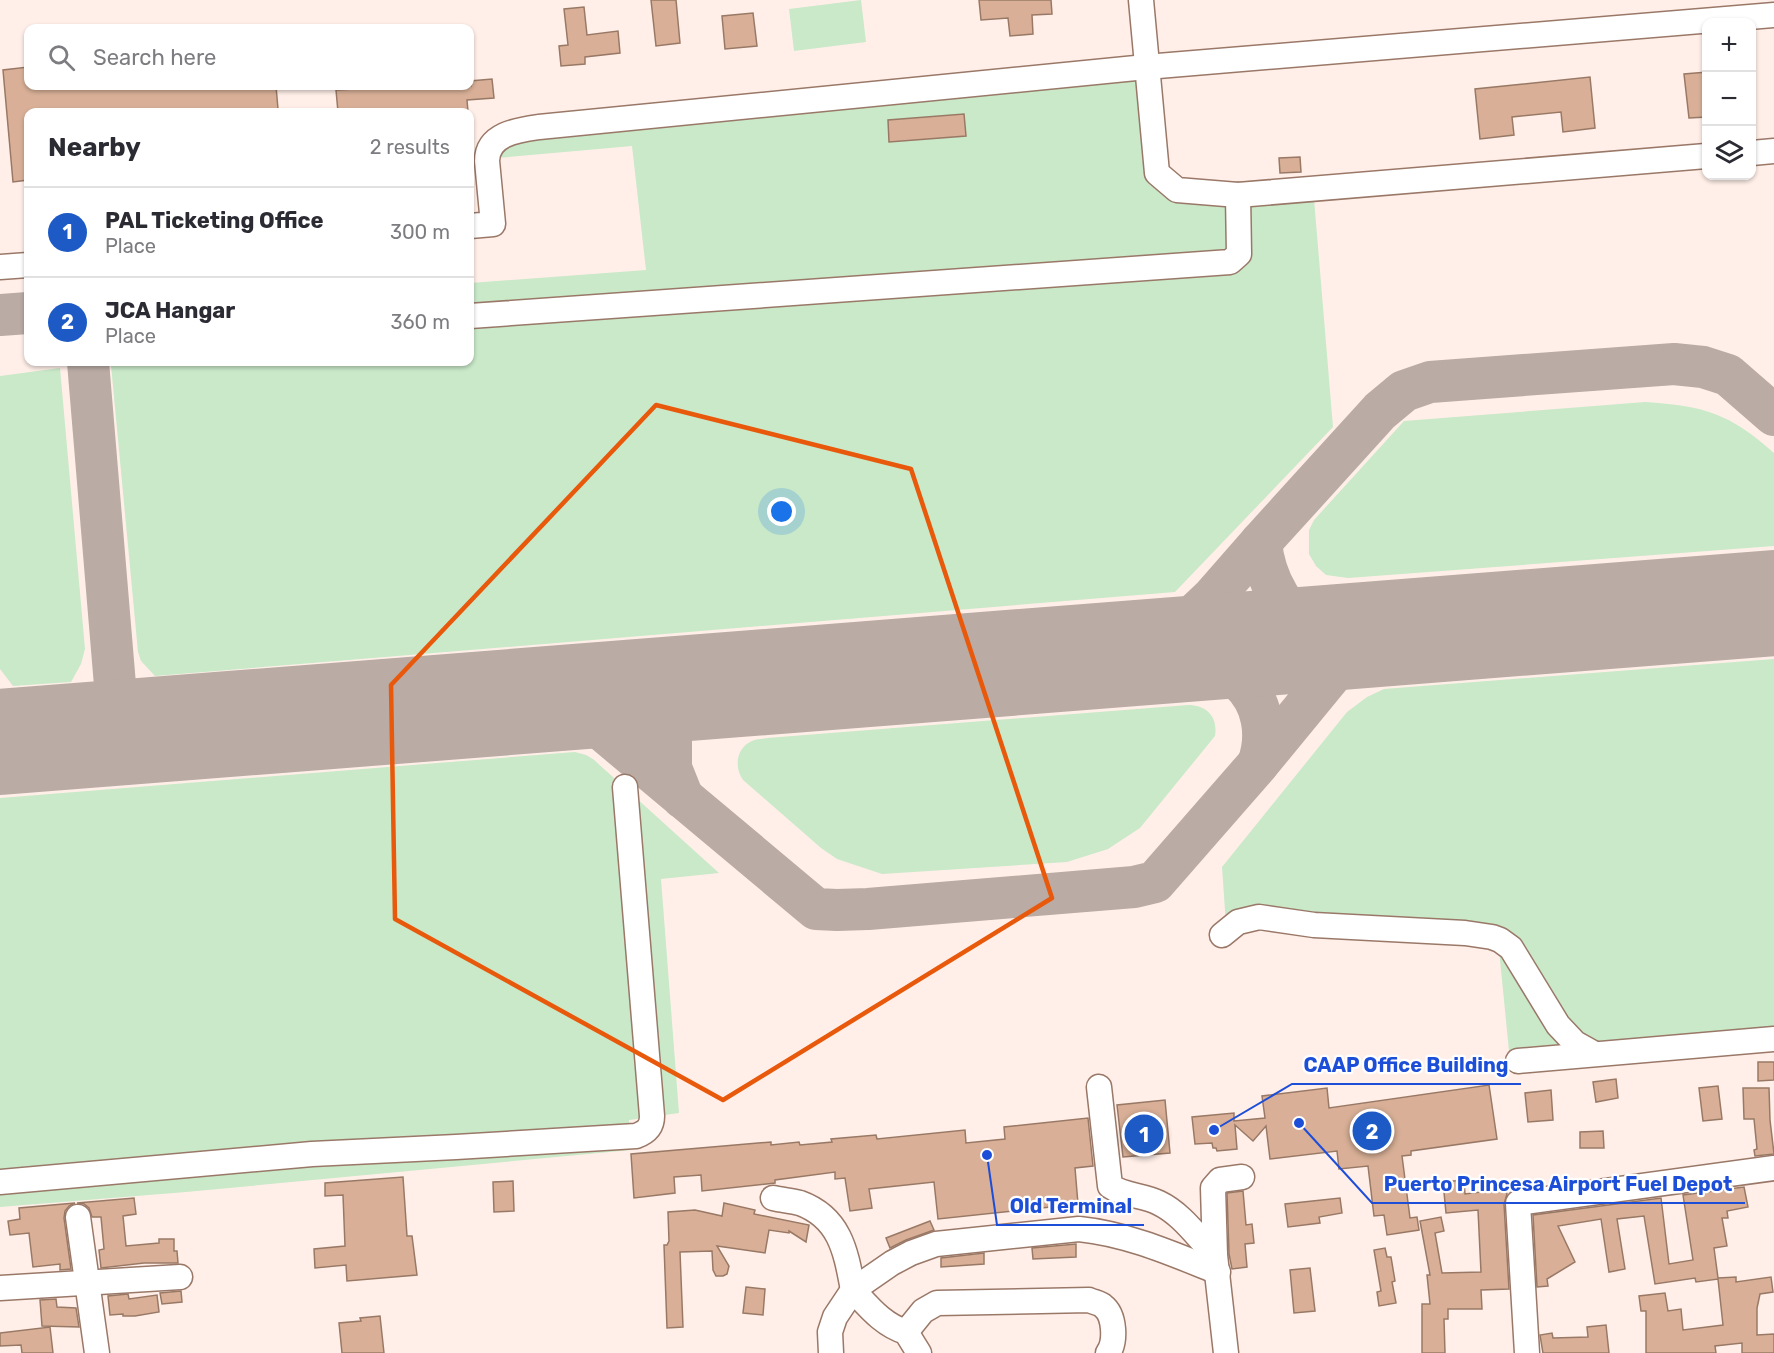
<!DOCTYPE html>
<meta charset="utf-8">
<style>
:root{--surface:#fff;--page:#f7f7f7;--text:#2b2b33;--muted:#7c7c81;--line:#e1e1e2;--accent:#1d5ac6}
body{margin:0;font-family:Rubik,sans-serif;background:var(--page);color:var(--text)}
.controls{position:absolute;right:18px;top:18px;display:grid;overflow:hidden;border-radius:12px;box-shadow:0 2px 4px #0004}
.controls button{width:54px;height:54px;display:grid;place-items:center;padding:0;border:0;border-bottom:2px solid var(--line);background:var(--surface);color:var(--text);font:30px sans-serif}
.you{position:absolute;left:782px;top:512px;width:21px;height:21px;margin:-15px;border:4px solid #fff;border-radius:50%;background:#1a73e8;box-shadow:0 0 0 9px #1a73e833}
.badge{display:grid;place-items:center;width:39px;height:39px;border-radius:50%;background:var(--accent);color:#fff;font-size:20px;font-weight:700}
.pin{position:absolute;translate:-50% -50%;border:3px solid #fff;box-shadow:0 2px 6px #0006}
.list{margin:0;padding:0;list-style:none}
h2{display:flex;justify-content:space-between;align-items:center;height:78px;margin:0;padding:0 24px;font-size:26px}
h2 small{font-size:20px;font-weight:400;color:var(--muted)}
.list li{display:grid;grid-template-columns:39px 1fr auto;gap:18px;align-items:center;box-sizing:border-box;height:90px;padding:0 24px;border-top:2px solid var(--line)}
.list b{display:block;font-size:22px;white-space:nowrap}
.list p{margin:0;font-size:20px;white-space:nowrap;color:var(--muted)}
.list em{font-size:20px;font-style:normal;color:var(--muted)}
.icon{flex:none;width:33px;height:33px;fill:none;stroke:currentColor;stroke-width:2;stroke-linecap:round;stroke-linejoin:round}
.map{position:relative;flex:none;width:1774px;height:1353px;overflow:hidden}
.search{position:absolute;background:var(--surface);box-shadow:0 2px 4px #0004;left:24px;top:24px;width:450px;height:66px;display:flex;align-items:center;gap:15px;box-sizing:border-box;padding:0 21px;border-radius:12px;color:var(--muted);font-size:22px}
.panel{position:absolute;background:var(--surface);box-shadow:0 2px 4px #0004;left:24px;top:108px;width:450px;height:258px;border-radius:12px}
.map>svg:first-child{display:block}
.green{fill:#c9e9c9}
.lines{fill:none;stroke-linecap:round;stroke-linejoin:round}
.taxiway{stroke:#baaba4;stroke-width:42}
.runway{stroke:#baaba4;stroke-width:106}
.building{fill:#d9b097;stroke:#997966;stroke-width:1.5}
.minor-casing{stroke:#9a7868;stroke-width:27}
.minor{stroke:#fff;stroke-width:24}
.marked{fill:none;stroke:#e8590c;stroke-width:4.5;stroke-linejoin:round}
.leader{fill:none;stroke:#1d4ed8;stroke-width:2}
.callout-dot{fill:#1d4ed8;stroke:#fff;stroke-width:2}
.callout-label{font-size:20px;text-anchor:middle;font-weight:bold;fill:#1d4ed8;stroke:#fff;stroke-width:4.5;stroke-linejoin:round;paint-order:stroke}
</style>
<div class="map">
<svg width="1774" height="1353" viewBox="0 0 1774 1353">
<rect width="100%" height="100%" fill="#ffefe8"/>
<!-- green -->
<g class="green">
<polygon points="861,0 866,42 794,51 789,9"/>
<path d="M1126 72 1143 89 1156 186C1169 201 1185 203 1204 204L1314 199 1333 427 1175 592 155 676 141 661 138 652 111 365 144 362H470V283L646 270 632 146 498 158V151L511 140Z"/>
<polygon points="60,368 85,649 81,664 71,682 13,686 0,669 0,376"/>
<path d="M1645 402C1704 406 1729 413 1774 453V546L1348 578 1326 575 1316 566 1309 554V530L1314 520 1404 421Z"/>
<polygon points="1774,659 1774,1042 1510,1061 1498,940 1226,925 1222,867 1347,712 1367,697 1384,689"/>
<path d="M1188 705C1207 705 1218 717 1215 736L1140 828 1108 849 1067 862 882 874 837 859 821 848 743 780C734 767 736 748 752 741 756 739 762 739 767 738Z"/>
<polygon points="575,752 586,755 593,759 719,873 661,879 679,1113 629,1120 631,1150 186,1192 0,1207 0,798"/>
</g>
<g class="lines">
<!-- taxiway -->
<g class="taxiway">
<polyline points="0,315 28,313"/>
<polyline points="88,362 119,733"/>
<path d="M1261 542C1264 576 1284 621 1321 631 1335 635 1350 634 1364 635"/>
<path d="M1182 649C1201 659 1225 667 1240 681 1264 703 1268 736 1258 764"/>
<polyline points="1156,651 1212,598 1261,542 1380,411 1404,391 1430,382 1674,364 1703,367 1728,375 1774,415"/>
<polyline points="558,698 589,719 816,909 837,910 868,909 1134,887 1155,882 1258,764 1364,635"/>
<polyline points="683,798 671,768 671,737 689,688"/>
</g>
<!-- runway -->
<polyline class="runway" points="0,742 1774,603"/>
</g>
<!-- building -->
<g class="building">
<polygon points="651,0 676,0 680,43 656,46"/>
<polygon points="979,0 1051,0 1052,14 1032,15 1033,34 1010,36 1008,18 981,20"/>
<polygon points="584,7 587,35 618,31 620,53 585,57 585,64 561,66 559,46 568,45 564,9"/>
<polygon points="753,13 757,46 725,49 722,16"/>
<polygon points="28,67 28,86 276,86 278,109 255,112 28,112 28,180 13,182 3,70"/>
<polygon points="1707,72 1707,117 1689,118 1684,74"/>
<polygon points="1590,77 1595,128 1563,132 1561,112 1512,117 1514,135 1480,139 1475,89"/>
<polygon points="492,79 494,98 467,100 468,112 338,112 336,90 410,86 471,86 470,81"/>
<polygon points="964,114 966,136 889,142 888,120"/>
<polygon points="1300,157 1301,172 1280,173 1279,158"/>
<polygon points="1758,1062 1774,1062 1774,1080 1758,1081"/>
<polygon points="1616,1079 1618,1098 1596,1102 1593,1082"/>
<polygon points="1489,1085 1497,1139 1411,1151 1411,1155 1402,1156 1410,1218 1417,1217 1419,1230 1387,1235 1384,1215 1374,1216 1368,1166 1339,1169 1337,1151 1270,1159 1266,1126 1253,1141 1235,1125 1237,1149 1217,1151 1216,1148 1213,1148 1212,1143 1195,1144 1192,1117 1234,1113 1234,1121 1265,1118 1262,1096 1327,1088 1329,1108"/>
<polygon points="1718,1086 1722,1119 1703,1121 1699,1088"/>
<polygon points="1743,1088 1769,1088 1770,1120 1774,1154 1755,1156 1754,1150 1757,1149 1754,1119 1744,1119"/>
<polygon points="1551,1090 1553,1120 1528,1122 1525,1093"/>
<polygon points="1165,1100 1170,1153 1123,1157 1117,1105"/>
<polygon points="1088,1118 1093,1166 1075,1168 1078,1204 938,1219 934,1182 869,1189 872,1208 850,1211 845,1178 835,1179 835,1172 775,1180 775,1183 702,1191 701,1175 674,1177 675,1193 634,1198 631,1154 771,1142 771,1145 799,1142 800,1145 832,1142 831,1139 876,1135 877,1139 965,1130 966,1143 1005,1139 1004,1127"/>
<polygon points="1603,1131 1604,1148 1580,1148 1580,1132"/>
<polygon points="403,1177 407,1236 412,1236 417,1275 347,1281 346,1265 315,1268 314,1249 345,1246 343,1195 325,1196 325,1183"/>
<polygon points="1464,1180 1465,1194 1506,1189 1507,1194 1504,1204 1509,1289 1481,1290 1482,1309 1448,1309 1448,1319 1444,1319 1445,1353 1422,1353 1422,1304 1430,1304 1427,1275 1430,1275 1420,1221 1441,1217 1444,1231 1435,1233 1442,1273 1481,1272 1478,1210 1446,1213 1443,1182"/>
<polygon points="513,1181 514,1211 494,1212 493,1182"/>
<polygon points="1744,1187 1748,1207 1727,1211 1728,1218 1722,1218 1727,1246 1714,1248 1718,1278 1736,1277 1736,1282 1771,1277 1773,1292 1760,1294 1757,1308 1757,1335 1774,1334 1774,1353 1742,1353 1742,1343 1715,1346 1716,1353 1646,1353 1646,1311 1641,1311 1639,1296 1665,1293 1668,1311 1681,1309 1683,1330 1723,1325 1718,1279 1696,1282 1695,1278 1655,1284 1644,1216 1617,1219 1625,1269 1609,1272 1601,1219 1558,1226 1575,1262 1547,1279 1548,1286 1537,1287 1533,1215 1661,1198 1669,1264 1693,1260 1683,1195"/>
<polygon points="1243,1191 1246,1225 1252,1224 1254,1243 1245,1244 1247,1267 1232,1269 1229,1254 1227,1193"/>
<polygon points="134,1198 136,1214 123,1216 126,1246 159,1243 159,1239 174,1239 174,1251 177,1251 178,1263 144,1263 101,1268 99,1250 104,1249 101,1217 92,1217 89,1208 84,1204 77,1203"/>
<polygon points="1340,1198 1342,1213 1319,1217 1320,1223 1288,1227 1285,1204"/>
<polygon points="75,1203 69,1206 65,1211 64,1218 71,1269 60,1270 60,1264 33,1267 29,1233 10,1235 8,1221 20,1219 19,1208"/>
<polygon points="724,1203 755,1210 754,1214 809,1225 806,1242 789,1231 789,1233 769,1230 765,1253 717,1246 729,1266 727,1274 723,1276 716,1276 713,1270 712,1251 680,1252 683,1327 667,1328 664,1245 667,1245 669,1241 668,1212 695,1210 722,1216"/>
<polygon points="930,1221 934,1230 906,1240 890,1248 886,1238"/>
<polygon points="1076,1244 1076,1257 1033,1259 1032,1248"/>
<polygon points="1385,1248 1387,1257 1391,1257 1395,1281 1392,1282 1396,1303 1379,1306 1377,1292 1381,1291 1374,1250"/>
<polygon points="984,1253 984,1264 941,1267 941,1258"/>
<polygon points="1310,1268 1315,1311 1294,1313 1290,1270"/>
<polygon points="746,1287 765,1289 763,1315 743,1313"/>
<polygon points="181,1291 182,1302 162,1304 160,1293"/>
<polygon points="128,1294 129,1299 157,1295 159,1312 135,1316 123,1316 123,1314 110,1315 108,1296"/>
<polygon points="56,1299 57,1307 76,1308 79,1327 42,1326 40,1300"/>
<polygon points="380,1316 384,1353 342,1353 339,1323 361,1321 360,1318"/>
<polygon points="1606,1325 1609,1353 1543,1353 1540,1335 1552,1333 1553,1338 1588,1337 1587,1327"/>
<polygon points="50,1327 53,1353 22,1353 21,1345 0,1346 0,1333"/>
</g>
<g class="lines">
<defs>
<g id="minor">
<polyline points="1141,0 1157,173 1177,190 1238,195 1706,156"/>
<polyline points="1752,153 1774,151"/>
<path d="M470 226 493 224 487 161C487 134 518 130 539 127L1146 67 1774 15"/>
<polyline points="0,267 28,265"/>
<polyline points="470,316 1230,262 1239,254 1238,195"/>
<polyline points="1222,935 1238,922 1259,917 1314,925 1465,933 1492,937 1500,940 1511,948 1558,1025 1575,1043 1593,1053"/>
<polyline points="1518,1061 1774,1039"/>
<path d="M1099 1087 1110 1186C1124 1196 1144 1195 1159 1203 1182 1214 1198 1238 1215 1255"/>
<path d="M0 1182 312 1154 456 1147 636 1136C647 1132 652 1127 652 1116L625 787"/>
<path d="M773 1198C782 1200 792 1201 800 1203 841 1218 846 1253 853 1290"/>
<polyline points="78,1217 97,1353"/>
<polyline points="0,1288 180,1277"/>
<path d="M853 1290C869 1307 883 1325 906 1332L919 1353"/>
<path d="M906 1332 923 1311 937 1303 1089 1300C1093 1302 1100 1303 1103 1306 1115 1315 1116 1342 1108 1353"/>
<path d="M831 1353 830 1332 835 1317 853 1290 892 1263 911 1253 936 1244 1079 1229C1128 1234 1173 1254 1218 1272"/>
<polyline points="1226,1353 1215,1255 1213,1188 1220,1180 1242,1177"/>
<polyline points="1527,1353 1518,1203 1774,1168"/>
</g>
</defs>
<!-- minor casing -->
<use href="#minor" class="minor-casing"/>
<!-- minor -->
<use href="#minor" class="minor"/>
</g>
<!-- marked area -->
<path class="marked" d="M656 405 911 469 1052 898 723 1100 395 919 391 685Z"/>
<!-- callouts -->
<path class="leader" d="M1214 1130L1292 1084H1521M1299 1123L1372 1203H1745M987 1155L997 1225H1144"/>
<g class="callout-dot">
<circle cx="1214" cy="1130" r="6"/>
<circle cx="1299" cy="1123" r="6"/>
<circle cx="987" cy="1155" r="6"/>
</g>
<g class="callout-label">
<text x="1406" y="1072">CAAP Office Building</text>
<text x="1558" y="1191">Puerto Princesa Airport Fuel Depot</text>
<text x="1071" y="1213">Old Terminal</text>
</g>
</svg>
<div class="controls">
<button>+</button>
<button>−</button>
<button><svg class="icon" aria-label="layers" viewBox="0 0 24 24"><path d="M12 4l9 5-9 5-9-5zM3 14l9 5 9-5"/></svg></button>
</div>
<div class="you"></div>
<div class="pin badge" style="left:1144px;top:1134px">1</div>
<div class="pin badge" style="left:1372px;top:1131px">2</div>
<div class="search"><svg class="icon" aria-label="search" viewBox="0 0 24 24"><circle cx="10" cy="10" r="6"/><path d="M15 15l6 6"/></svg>Search here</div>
<section class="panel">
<h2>Nearby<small>2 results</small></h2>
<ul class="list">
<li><span class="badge">1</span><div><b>PAL Ticketing Office</b><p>Place</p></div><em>300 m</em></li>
<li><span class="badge">2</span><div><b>JCA Hangar</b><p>Place</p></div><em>360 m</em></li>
</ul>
</section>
</div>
